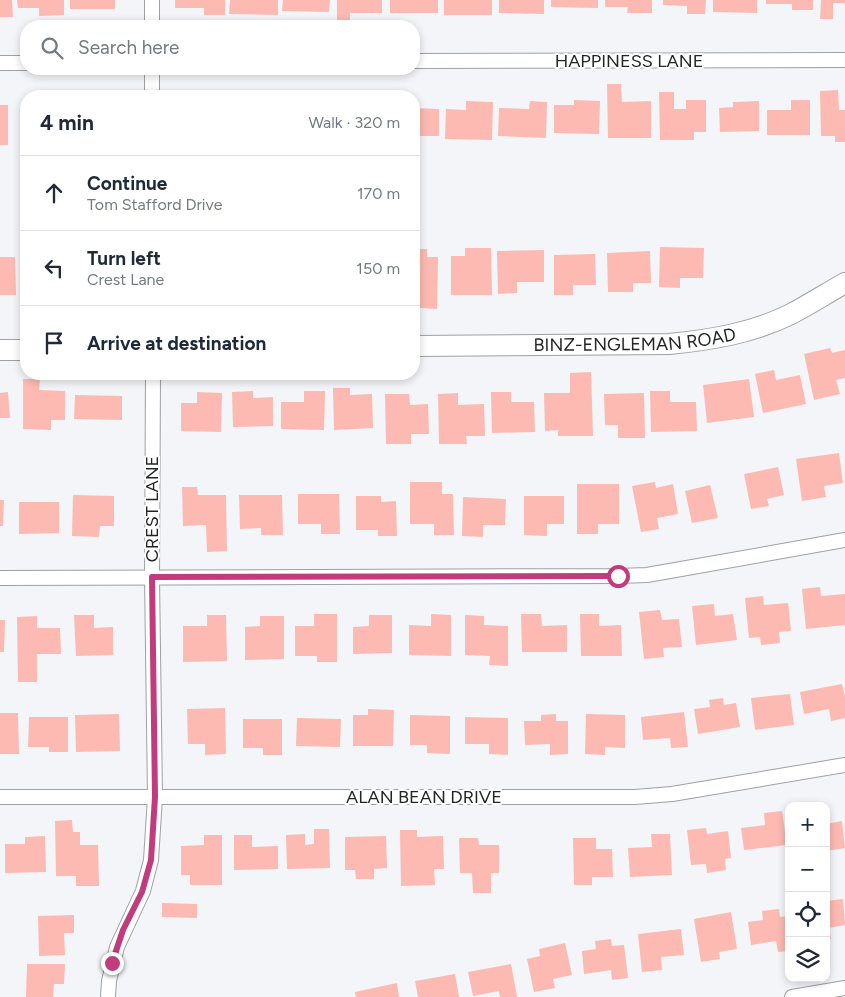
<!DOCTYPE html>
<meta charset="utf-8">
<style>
:root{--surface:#fff;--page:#f6f6f7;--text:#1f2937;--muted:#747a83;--line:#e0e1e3}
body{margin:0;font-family:Figtree,sans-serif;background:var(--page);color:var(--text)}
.controls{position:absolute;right:15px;bottom:15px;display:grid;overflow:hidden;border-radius:10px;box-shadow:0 2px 8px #0003}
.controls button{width:45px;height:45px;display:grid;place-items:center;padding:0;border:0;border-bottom:1px solid var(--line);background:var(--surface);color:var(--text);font:25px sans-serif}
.stop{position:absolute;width:15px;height:15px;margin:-11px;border:4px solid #c23c7d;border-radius:50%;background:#fff}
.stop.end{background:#c23c7d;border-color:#fff;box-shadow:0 1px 5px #0008}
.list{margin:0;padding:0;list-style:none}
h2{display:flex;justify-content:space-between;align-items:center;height:65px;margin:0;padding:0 20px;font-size:21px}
h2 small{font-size:16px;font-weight:400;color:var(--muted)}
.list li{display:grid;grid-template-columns:32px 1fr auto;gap:15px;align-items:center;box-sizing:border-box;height:75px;padding:0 20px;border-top:1px solid var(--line)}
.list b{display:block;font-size:19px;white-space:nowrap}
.list p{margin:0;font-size:16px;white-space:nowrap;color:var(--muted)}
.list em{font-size:16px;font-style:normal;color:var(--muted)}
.icon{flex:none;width:28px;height:28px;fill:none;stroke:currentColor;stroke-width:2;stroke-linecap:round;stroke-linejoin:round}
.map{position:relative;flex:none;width:845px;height:997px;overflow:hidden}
.search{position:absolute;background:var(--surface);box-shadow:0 2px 8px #0003;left:20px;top:20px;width:400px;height:55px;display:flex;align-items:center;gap:12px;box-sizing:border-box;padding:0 18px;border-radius:20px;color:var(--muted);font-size:19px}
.panel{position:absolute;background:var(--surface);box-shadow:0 2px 8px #0003;left:20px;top:90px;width:400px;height:290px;border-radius:20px}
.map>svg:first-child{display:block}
.building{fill:#fcbab2}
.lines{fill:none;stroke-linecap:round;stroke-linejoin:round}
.street-casing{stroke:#9ea0a3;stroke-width:16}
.secondary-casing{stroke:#9ea0a3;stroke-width:22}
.street{stroke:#fff;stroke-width:14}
.secondary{stroke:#fff;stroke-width:20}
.route{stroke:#c23c7d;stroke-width:6}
.labels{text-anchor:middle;stroke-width:4;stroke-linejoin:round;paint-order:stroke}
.street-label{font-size:18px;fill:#232425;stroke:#fff}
</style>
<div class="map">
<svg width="845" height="997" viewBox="0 0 845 997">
<rect width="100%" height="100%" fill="#f4f5f9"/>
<!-- building -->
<g class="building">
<polygon points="0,0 12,0 13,17 0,17"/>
<polygon points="17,0 64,0 64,15 39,16 39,8 18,8"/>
<rect x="70" y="0" width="45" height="9"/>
<polygon points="175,0 225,0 225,15 204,15 204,8 175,8"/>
<polygon points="230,0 278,0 278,15 229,14"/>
<polygon points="283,0 330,0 329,12 282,11"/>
<polygon points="337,0 382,0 382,13 350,13 350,25 337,25"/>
<rect x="390" y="0" width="48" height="13"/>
<rect x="444" y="0" width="48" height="15"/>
<polygon points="499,0 544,0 544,14 499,13"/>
<polygon points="551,0 598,0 598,8 551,7"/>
<polygon points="605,0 652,0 652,13 627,13 628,7 605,7"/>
<polygon points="663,0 706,0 705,14 687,14 687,6 663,5"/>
<polygon points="713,0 757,0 757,13 713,12"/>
<polygon points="766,0 813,0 813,10 792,10 792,4 766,4"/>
<polygon points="821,0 845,0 845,3 833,3 833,19 820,19"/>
<polygon points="607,84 621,84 622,102 651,101 651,138 608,138"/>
<polygon points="838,90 839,110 845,110 845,142 835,142 835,136 821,136 820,91"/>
<polygon points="659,92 674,92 674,109 686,109 686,100 706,100 706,132 694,132 694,140 660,140"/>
<rect x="231" y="94" width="20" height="2"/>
<polygon points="574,100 600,101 599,134 554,133 554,105 574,105"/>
<polygon points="791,100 810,100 810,135 767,135 767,110 791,110"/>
<polygon points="466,101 493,102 492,140 445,139 446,109 466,110"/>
<polygon points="530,101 547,102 546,138 498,136 499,108 529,109"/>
<polygon points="759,101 759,131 720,132 719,108 733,107 733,102"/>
<rect x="0" y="105" width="8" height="40"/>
<polygon points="414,108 439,109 439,136 414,136"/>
<polygon points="660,247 704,248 703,278 680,278 680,288 659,287"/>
<polygon points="465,248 491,248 492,295 451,295 451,256 465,256"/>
<polygon points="414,249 427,249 427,257 438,257 437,309 420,308 420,286 414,286"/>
<polygon points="544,250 544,282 517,282 517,293 498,294 497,251"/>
<polygon points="650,251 651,283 633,283 633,292 608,292 607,253"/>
<polygon points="595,254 596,285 573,285 573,295 554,295 554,255"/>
<polygon points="0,257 15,257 16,295 0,295"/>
<polygon points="830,348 832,353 845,350 845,378 836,380 840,394 814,400 804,354"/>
<polygon points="774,370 776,380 800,375 806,404 763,413 755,374"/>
<polygon points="591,372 593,436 558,436 558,430 545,431 544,393 570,393 570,373"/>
<polygon points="23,379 40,379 39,390 65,391 65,420 51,420 51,430 23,429"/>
<polygon points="749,379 754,417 707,423 703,385"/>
<polygon points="333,388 350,388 350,395 372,394 373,428 334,430"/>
<polygon points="253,391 253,398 273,397 273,426 233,427 232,392"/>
<polygon points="304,391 325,391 324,430 281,429 281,402 304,402"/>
<polygon points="650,391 670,391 670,402 696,402 697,431 651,432"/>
<polygon points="8,392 10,418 0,418 0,393"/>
<polygon points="197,392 222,393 221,432 181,431 181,403 197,403"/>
<polygon points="491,392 511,392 511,402 534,402 535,432 492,433"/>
<polygon points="458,393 458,405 484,404 485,436 466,436 467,444 439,444 438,394"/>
<polygon points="644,393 645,438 618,438 618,425 605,425 604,394"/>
<polygon points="385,394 409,394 410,405 428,404 429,434 411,434 411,444 386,444"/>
<polygon points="75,395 122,396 122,420 74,419"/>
<polygon points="839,453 843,483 824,486 826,497 802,501 796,459"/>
<polygon points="778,467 784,495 767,499 769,506 751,509 744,474"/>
<polygon points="410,482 442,482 442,494 453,494 454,535 434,535 434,524 410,524"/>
<polygon points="655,482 656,488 673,484 678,514 657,518 659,529 641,532 632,486"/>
<polygon points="577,484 619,484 619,524 598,524 598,534 577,534"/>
<polygon points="710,485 718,518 692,523 685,491"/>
<polygon points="182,487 197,487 198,495 226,495 227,551 207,552 206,525 183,526"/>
<polygon points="298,494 339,494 340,534 321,534 321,524 298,524"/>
<polygon points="73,495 114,496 114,526 100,526 99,537 72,536"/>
<polygon points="239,495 282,495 283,535 261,535 261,528 240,529"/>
<polygon points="356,496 381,496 381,502 396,501 397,536 378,536 378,530 356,530"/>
<polygon points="524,496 564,496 564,524 547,524 547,536 524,535"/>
<polygon points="463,497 506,499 505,525 483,525 483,537 462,536"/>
<polygon points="0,500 4,500 3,526 0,526"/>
<polygon points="19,502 59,502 59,533 19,534"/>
<polygon points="820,587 821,596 845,594 845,625 806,629 802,589"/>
<polygon points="763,596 764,605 788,603 791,631 779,632 780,643 761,645 760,637 749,638 745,598"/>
<polygon points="714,604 715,616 733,614 737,640 696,645 692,606"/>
<polygon points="660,610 662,620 679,619 682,647 663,648 664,657 644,659 639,612"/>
<polygon points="314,614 337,614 337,662 317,662 317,656 295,656 295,626 314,626"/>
<polygon points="431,614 451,615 451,656 409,655 409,625 431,626"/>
<polygon points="521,614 541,614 542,626 567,625 567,652 522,652"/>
<polygon points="580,614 599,614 599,626 621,625 622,656 581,656"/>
<polygon points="74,615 94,615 94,628 113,627 113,655 76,656"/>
<polygon points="207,615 226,615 227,661 183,662 183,626 207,626"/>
<polygon points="369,615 392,615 392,653 353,654 353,627 369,626"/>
<polygon points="465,615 484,616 484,625 508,626 508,666 489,665 490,656 465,655"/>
<polygon points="37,616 37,628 60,628 61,654 37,654 37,682 18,682 17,617"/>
<polygon points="260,616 284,616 284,659 245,660 245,627 260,626"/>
<polygon points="0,620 5,620 4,652 0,652"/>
<polygon points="842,684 845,697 845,718 831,721 829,709 804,714 800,692"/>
<polygon points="790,694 794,725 755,730 751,698"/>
<polygon points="723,698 724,705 736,703 740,727 698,734 694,709 710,707 709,700"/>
<polygon points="225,708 226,754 205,755 205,744 188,744 187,709"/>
<polygon points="368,709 394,710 393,746 353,746 353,715 368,715"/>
<polygon points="684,712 688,747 671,748 670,738 643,740 641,717"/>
<polygon points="0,713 18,713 19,754 0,754"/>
<polygon points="119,714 120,751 76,752 75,715"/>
<polygon points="556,714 556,721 568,721 568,754 550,755 550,744 525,745 524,721 541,721 541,715"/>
<polygon points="586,714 625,715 625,748 605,747 605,755 585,754"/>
<polygon points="410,715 450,716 450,754 427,753 427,745 410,745"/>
<polygon points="29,717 68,717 68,752 49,752 49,747 28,747"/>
<polygon points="465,717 508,718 508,755 489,754 489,744 465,744"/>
<polygon points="297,718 341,719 340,747 296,746"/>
<polygon points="243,719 282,719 282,755 263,755 263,748 243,748"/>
<polygon points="782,811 787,845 744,850 741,828 765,825 764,813"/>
<polygon points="72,820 73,832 80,832 80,845 98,845 99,886 76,886 76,876 56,876 55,821"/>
<polygon points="842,821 845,848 826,851 826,824"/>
<polygon points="706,828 707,834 728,831 731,858 725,859 726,870 707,873 706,864 691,865 687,830"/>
<polygon points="314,829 329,829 330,868 287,869 286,835 305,834 305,845 314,844"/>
<polygon points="400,830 417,830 417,837 443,836 444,869 434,869 435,885 401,886"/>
<polygon points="651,834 670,834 672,875 630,877 628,848 652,847"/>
<polygon points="204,835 222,835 222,885 190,885 190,875 181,875 181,846 204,845"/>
<polygon points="234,835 252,835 252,847 278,846 278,869 234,870"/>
<polygon points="45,836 46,872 5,873 5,844 25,844 25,837"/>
<polygon points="386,836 387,868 374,869 374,879 356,879 355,870 345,870 345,837"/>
<polygon points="459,838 478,838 479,845 499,845 499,873 491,873 491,893 473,893 472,873 460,873"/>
<polygon points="573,838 596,838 596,849 612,849 613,877 592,877 592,885 574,885"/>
<polygon points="843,899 845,925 829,928 831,939 826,940 826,901"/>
<polygon points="162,903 197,904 197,918 162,917"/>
<polygon points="779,909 780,917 789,916 789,951 778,952 776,941 751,945 748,922 763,920 762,911"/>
<polygon points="731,912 737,949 719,952 720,959 701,962 694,919"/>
<polygon points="74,915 74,933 64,933 65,955 39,956 38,916"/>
<polygon points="681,929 684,955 661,957 662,970 642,972 638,934"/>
<polygon points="611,939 612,946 624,945 628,978 612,980 611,970 584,974 582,951 596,949 595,941"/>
<polygon points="565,943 572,975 553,979 555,988 534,992 527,959 540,956 539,949"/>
<polygon points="27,964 65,964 64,984 54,984 53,997 26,997"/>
<polygon points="511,964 517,997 500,997 499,991 473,996 468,972"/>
<polygon points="455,974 459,997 418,997 415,981"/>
<polygon points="397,983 399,997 356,997 355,992"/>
</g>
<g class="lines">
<defs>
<g id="street">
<polyline points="152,0 152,26"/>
<polyline points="414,61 845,60"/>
<polyline points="0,63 26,63"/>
<polyline points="152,69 152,96"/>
<polyline points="0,578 618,576 647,575 845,540"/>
<polyline points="0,797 635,797 672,794 845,765"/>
<polyline points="108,997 109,981 117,947 143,891 151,860 155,797 152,577 153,374"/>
<polyline points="792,997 845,988"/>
</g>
<g id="secondary">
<path id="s1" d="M414 346 669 344C711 340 753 333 791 314 810 304 827 293 845 283"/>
<polyline points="0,350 26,350"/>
</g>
</defs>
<!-- street casing -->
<use href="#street" class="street-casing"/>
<!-- secondary casing -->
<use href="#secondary" class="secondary-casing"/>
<!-- street -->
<use href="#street" class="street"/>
<!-- secondary -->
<use href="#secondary" class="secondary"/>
</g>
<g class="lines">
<!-- route -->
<polyline class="route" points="112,963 123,930 142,892 151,860 155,797 152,577 618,576"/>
</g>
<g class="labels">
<!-- street labels -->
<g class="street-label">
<text x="629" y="67">HAPPINESS LANE</text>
<text dy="6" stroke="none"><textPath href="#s1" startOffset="221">BINZ-ENGLEMAN ROAD</textPath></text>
<text transform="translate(152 509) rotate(-90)" y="6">CREST LANE</text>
<text x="424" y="803">ALAN BEAN DRIVE</text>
</g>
</g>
</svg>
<div class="controls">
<button>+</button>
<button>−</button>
<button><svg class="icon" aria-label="locate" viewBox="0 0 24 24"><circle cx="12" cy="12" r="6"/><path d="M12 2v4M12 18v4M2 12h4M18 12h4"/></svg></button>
<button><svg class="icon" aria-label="layers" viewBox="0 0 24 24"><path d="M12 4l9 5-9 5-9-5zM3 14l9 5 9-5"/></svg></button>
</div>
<div class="stop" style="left:618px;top:576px"></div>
<div class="stop end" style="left:112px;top:963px"></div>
<div class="search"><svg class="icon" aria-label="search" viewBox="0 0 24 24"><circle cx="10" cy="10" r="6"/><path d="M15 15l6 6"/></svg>Search here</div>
<section class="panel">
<h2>4 min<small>Walk · 320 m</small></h2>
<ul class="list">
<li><svg class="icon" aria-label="ahead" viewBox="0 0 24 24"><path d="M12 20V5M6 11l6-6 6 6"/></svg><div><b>Continue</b><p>Tom Stafford Drive</p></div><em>170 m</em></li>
<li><svg class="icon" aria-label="left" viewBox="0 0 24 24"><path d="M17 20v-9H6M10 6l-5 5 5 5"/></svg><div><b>Turn left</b><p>Crest Lane</p></div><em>150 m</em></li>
<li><svg class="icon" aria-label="arrive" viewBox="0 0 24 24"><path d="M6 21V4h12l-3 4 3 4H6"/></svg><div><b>Arrive at destination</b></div></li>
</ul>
</section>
</div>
